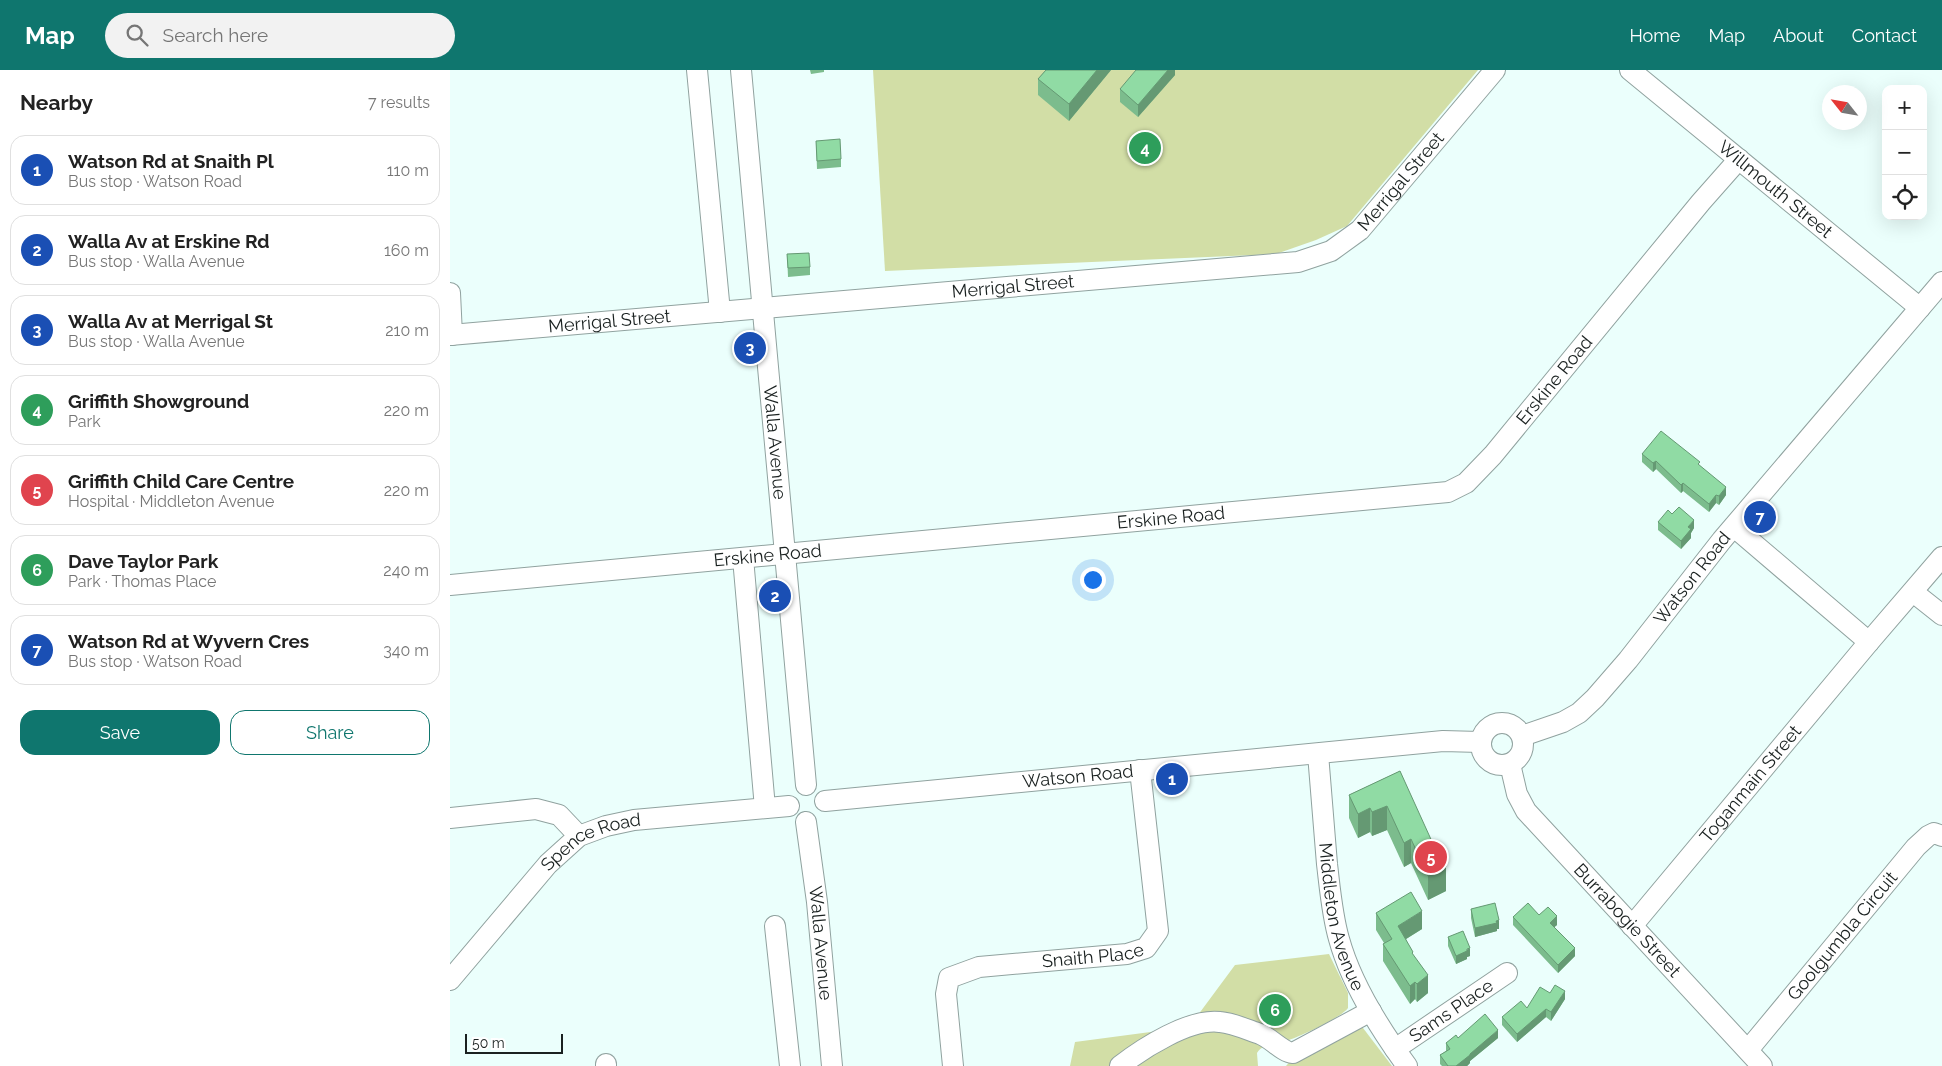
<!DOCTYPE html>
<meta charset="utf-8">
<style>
:root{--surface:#fff;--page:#f2f2f2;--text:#222;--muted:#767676;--line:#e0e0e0;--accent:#0f766e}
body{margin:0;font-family:Raleway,sans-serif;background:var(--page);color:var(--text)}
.controls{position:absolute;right:15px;top:15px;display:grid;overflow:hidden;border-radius:10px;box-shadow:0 5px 20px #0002}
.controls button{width:45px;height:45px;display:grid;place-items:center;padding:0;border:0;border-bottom:1px solid var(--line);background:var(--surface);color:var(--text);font:25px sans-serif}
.compass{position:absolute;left:1372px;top:15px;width:45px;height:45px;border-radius:50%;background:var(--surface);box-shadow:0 5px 20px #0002;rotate:301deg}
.scale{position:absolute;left:15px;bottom:12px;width:98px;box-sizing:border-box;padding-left:5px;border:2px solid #1a2120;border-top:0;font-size:14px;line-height:18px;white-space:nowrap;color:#1a2120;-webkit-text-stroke:4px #fff;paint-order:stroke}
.you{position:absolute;left:642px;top:509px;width:18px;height:18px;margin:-12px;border:4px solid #fff;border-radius:50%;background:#1a73e8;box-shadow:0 0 0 8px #1a73e833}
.badge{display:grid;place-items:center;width:32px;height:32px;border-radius:50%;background:var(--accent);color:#fff;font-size:16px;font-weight:700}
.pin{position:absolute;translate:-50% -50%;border:2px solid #fff;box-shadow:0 1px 5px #0006}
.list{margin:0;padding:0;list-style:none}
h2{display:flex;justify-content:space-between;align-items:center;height:65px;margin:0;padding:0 20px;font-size:21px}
h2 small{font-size:16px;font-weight:400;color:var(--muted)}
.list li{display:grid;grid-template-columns:32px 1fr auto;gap:15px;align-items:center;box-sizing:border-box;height:70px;margin:0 10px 10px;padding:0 10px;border:1px solid var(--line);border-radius:15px}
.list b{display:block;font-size:19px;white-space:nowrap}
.list p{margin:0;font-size:16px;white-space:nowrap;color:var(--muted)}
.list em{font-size:16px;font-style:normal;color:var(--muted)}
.actions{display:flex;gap:10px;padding:15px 20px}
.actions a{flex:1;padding:11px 0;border:1px solid var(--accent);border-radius:15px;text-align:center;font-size:18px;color:var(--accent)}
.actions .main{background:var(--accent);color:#fff}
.icon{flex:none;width:28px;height:28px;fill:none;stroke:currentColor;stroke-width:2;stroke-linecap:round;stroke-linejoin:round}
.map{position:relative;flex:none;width:1492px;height:996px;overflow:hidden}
header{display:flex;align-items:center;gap:30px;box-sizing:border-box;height:70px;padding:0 25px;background:var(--accent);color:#fff}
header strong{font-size:24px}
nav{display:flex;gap:28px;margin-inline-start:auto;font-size:18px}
.search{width:350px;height:45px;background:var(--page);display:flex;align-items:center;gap:12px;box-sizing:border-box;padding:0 18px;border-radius:28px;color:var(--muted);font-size:19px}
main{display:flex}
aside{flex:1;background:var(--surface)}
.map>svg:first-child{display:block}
.park{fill:#d2dea6}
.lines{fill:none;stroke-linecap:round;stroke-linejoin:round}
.minor-casing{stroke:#90a29f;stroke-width:22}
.minor{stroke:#fff;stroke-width:20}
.wall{fill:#7cbc8d}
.shaded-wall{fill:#659973}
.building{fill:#90dba4;stroke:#659973}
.labels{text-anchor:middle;stroke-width:4;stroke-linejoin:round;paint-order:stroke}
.street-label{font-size:18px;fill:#1a2120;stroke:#fff}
</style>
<header>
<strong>Map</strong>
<div class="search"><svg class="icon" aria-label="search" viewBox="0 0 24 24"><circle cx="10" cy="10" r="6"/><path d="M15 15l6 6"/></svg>Search here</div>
<nav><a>Home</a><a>Map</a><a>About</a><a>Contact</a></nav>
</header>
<main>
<aside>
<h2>Nearby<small>7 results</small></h2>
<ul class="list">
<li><span class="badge" style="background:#1a4fb4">1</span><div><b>Watson Rd at Snaith Pl</b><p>Bus stop · Watson Road</p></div><em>110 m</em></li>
<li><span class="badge" style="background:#1a4fb4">2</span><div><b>Walla Av at Erskine Rd</b><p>Bus stop · Walla Avenue</p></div><em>160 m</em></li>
<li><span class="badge" style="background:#1a4fb4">3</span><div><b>Walla Av at Merrigal St</b><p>Bus stop · Walla Avenue</p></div><em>210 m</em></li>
<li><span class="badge" style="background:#2e9e5b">4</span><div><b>Griffith Showground</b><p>Park</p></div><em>220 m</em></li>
<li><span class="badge" style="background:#e0444e">5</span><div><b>Griffith Child Care Centre</b><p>Hospital · Middleton Avenue</p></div><em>220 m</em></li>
<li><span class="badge" style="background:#2e9e5b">6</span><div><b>Dave Taylor Park</b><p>Park · Thomas Place</p></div><em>240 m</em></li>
<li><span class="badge" style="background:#1a4fb4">7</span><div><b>Watson Rd at Wyvern Cres</b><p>Bus stop · Watson Road</p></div><em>340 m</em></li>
</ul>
<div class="actions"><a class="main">Save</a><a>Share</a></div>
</aside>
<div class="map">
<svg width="1492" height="996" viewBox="0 0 1492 996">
<rect width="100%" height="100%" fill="#ebfffc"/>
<!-- park -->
<g class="park">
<polygon points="423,0 1028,0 897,156 866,170 826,184 435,201"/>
<path d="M879 884 898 923V938C892 947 851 966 839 970 827 975 815 971 807 983L808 996H620L625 972 708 961 728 972 785 895Z"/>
<polygon points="898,956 913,958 942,996 836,996 844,987"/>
</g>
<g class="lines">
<defs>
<g id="minor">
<polyline points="247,0 270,242"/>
<path id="s1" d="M291 0 356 715"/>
<path id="s2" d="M1180 0 1470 238"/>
<polyline points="0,223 2,265"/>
<path id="s3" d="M0 265 848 192 881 181 910 160 1045 0"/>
<polyline points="1284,457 1419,572"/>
<polyline points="293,488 315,738"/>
<path id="s4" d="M0 515 998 422 1016 413 1043 385 1251 132 1289 89"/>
<polyline points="1463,522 1492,545"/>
<circle cx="1052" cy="674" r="21"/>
<path id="s5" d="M1072 666 1113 652 1129 643 1145 628 1178 590 1272 470 1492 212"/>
<path id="s6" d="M868 684C871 720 874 757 877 794 880 819 882 845 889 869 901 913 930 959 957 996"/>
<path id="s7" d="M1060 694 1067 724 1076 741 1312 996"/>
<path id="s8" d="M375 731 993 671 1030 672"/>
<polyline points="0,748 86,739 109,745 129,766"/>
<path id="s9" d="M356 752 367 832 382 996"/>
<polyline points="325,856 340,996"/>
<path id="s10" d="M1182 856 1419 572 1492 487"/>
<path id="s11" d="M0 910 98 794 129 766 156 756 184 750 339 736"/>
<path id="s12" d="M945 979 1057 903"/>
<path id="s13" d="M1298 980 1466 777 1478 766 1484 763 1492 766"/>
<polyline points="156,996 156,994"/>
<path id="s14" d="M503 996 496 924 499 908 529 897 677 884 696 878 708 861 690 700"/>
<path d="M670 996C693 978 740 948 770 952 783 953 798 960 810 964 821 968 832 982 843 983L921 941"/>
</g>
</defs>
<!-- minor casing -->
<use href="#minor" class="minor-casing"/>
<!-- minor -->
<use href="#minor" class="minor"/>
</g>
<!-- wall -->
<g class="wall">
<polygon points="360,0 374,0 374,2 361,4"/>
<polygon points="596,0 661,0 619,51 588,25 588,9"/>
<polygon points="725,0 725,5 688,47 670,32 670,19"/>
<polygon points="366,71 391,89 391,97 367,99"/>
<polygon points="337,184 360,197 360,205 338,207"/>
<polygon points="1192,384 1250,396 1276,425 1269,435 1266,433 1259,442 1233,421 1231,423 1206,399 1203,402 1192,392"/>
<polygon points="1222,444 1244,458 1241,463 1241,468 1231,479 1208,460 1208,452"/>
<polygon points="950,701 996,821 978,830 961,793 954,797 937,760 922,766 920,762 908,768 899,748 899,725"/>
<polygon points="1021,839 1049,859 1047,859 1047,861 1025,867 1021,848"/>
<polygon points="926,843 972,859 956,869 963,886 978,923 967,932 965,929 960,934 933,891 933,874 934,873 926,860"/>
<polygon points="1089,845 1107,855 1104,857 1125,886 1108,903 1063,855 1063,847"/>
<polygon points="998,867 1020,886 1017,887 1017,889 1006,894 998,876"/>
<polygon points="1100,923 1115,929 1101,951 1096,947 1067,972 1052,955 1052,947 1077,938"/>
<polygon points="1008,968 1048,968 1020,991 1020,993 1017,996 992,996 990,994 990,985 996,981 996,973"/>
</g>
<!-- shaded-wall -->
<g class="shaded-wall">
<polygon points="647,0 661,0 619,51 619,34"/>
<polygon points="718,0 725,0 725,5 688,47 688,35"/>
<polygon points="1206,391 1206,399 1203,402 1203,393"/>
<polygon points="1233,413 1233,421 1231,423 1231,415"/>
<polygon points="1276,417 1276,425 1269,435 1269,426"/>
<polygon points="1266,425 1266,433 1259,442 1259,434"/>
<polygon points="1244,450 1244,458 1241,463 1241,468 1231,479 1231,471 1238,457"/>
<polygon points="937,736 937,760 922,766 922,742"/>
<polygon points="920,738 920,762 908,768 908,744"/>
<polygon points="961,769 961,793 954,797 954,773"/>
<polygon points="996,797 996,821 978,830 978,806"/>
<polygon points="972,841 972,859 948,874 948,856"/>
<polygon points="1107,846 1107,855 1100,861 1100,853"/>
<polygon points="1049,850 1049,859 1047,859 1047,861 1025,867 1025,858"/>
<polygon points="1020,878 1020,886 1017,887 1017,889 1006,894 1006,886"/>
<polygon points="1125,878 1125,886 1108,903 1108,895"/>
<polygon points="978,905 978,923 967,932 967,914"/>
<polygon points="965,912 965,929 960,934 960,916"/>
<polygon points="1115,921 1115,929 1101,951 1101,942"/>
<polygon points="1096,939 1096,947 1067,972 1067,964"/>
<polygon points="1048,960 1048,968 1020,991 1020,993 1017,996 1006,996"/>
</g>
<!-- building -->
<g class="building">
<polygon points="596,0 647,0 619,34 588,9"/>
<polygon points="686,0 718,0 688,35 670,19"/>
<polygon points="390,69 391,89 367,91 366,71"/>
<polygon points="359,183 360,197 338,198 337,184"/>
<polygon points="1211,361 1250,392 1248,394 1276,417 1269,426 1266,425 1259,434 1233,413 1231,415 1206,391 1203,393 1192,384"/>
<polygon points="1229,437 1244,450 1238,457 1241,459 1231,471 1208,452 1218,440 1222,444"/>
<polygon points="950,701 984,776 986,775 996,797 978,806 961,769 954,773 937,736 922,742 920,738 908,744 899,725"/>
<polygon points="961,822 972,841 948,856 963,882 962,883 978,905 967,914 965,912 960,916 933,874 942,869 926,843"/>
<polygon points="1045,833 1049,850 1046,851 1047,853 1025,858 1021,839"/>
<polygon points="1078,833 1089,845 1098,837 1107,846 1100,853 1125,878 1108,895 1063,847"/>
<polygon points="1013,861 1020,878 1017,879 1017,881 1006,886 998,867"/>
<polygon points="1105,915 1115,921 1101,942 1096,939 1067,964 1052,947 1071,931 1077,938 1090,917 1100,923"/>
<polygon points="1035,944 1048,960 1020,984 1020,985 1006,996 998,996 990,985 1000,979 996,973 1006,965 1008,968"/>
</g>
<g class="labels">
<!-- street labels -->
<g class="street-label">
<text dy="6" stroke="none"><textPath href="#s3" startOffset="985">Merrigal Street</textPath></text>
<text dy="6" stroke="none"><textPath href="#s2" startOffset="188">Willmouth Street</textPath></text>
<text dy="6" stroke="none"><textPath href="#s3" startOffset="565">Merrigal Street</textPath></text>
<text dy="6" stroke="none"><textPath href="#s3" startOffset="160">Merrigal Street</textPath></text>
<text dy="6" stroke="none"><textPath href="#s4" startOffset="1158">Erskine Road</textPath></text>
<text dy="6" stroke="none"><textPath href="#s1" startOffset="374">Walla Avenue</textPath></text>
<text dy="6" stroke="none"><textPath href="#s4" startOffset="724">Erskine Road</textPath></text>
<text dy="6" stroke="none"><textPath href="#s4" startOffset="319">Erskine Road</textPath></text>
<text dy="6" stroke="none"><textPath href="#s5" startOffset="238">Watson Road</textPath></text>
<text dy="6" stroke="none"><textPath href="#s8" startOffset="254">Watson Road</textPath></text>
<text dy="6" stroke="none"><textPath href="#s10" startOffset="185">Toganmain Street</textPath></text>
<text dy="6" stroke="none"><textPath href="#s11" startOffset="202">Spence Road</textPath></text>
<text dy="6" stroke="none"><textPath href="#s6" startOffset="165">Middleton Avenue</textPath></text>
<text dy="6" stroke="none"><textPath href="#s7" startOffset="199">Burrabogie Street</textPath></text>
<text dy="6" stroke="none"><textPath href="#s13" startOffset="148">Goolgumbla Circuit</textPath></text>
<text dy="6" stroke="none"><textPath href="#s9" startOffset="122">Walla Avenue</textPath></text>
<text dy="6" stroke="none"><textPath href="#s14" startOffset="235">Snaith Place</textPath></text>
<text dy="6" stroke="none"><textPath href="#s12" startOffset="68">Sams Place</textPath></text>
</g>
</g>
</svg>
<div class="controls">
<button>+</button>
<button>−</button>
<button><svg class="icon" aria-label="locate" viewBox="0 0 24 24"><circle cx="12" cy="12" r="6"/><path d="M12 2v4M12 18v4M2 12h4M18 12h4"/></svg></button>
</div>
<svg class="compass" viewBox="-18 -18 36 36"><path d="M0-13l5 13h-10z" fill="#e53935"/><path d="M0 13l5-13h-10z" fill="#767676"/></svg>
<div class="scale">50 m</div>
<div class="you"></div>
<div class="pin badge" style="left:722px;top:709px;background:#1a4fb4">1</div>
<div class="pin badge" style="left:325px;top:526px;background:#1a4fb4">2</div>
<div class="pin badge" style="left:300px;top:278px;background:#1a4fb4">3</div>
<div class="pin badge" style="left:695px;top:78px;background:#2e9e5b">4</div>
<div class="pin badge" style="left:981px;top:787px;background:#e0444e">5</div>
<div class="pin badge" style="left:825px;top:940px;background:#2e9e5b">6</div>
<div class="pin badge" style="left:1310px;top:447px;background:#1a4fb4">7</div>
</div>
</main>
